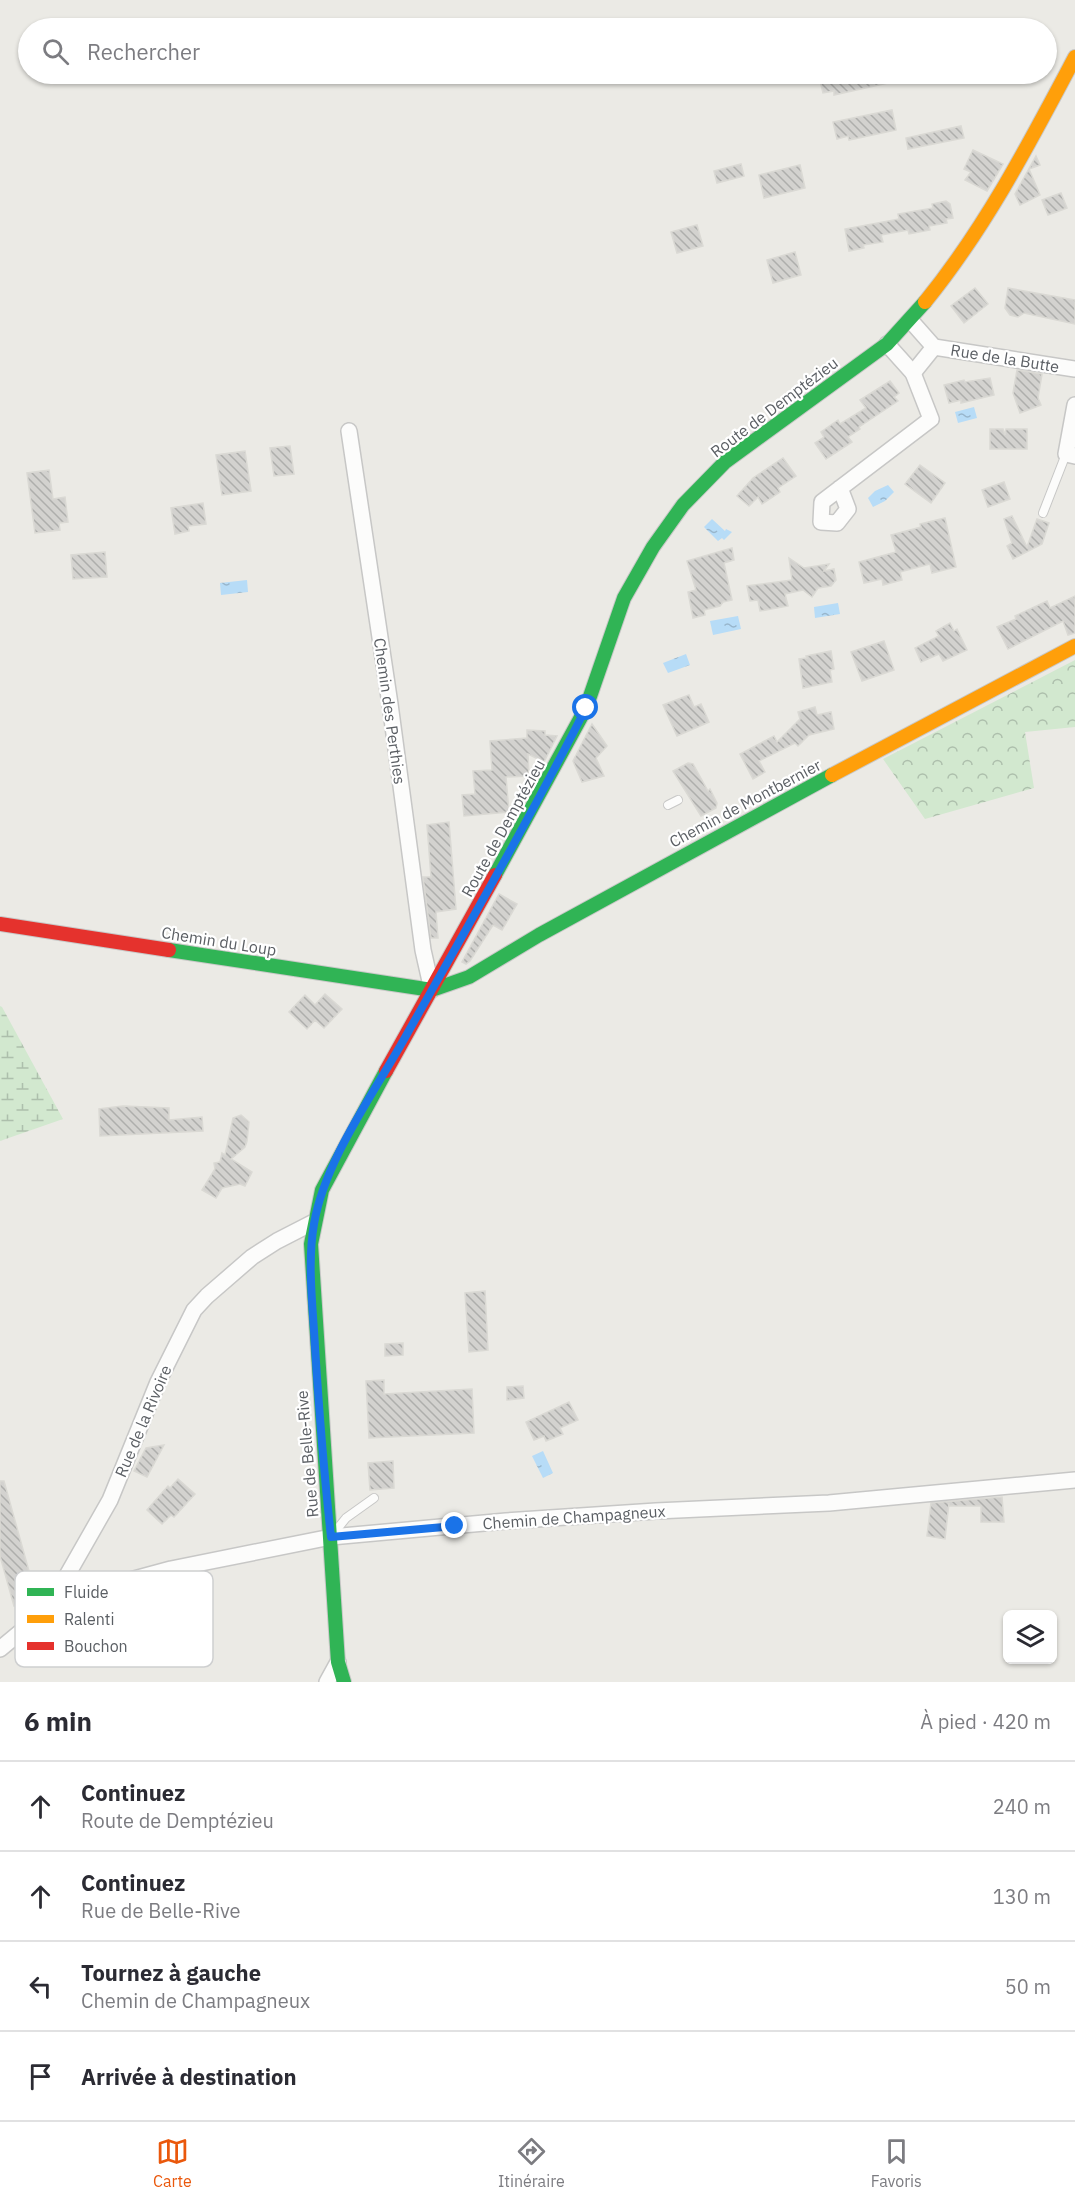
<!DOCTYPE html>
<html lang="fr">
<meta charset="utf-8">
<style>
:root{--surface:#fff;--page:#f2f2f3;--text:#2b2b33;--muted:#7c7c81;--line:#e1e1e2;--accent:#ea580c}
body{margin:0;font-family:"IBM Plex Sans",sans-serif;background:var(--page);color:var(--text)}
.controls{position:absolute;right:18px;bottom:18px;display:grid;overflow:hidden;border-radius:9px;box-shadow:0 2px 4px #0004}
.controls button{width:54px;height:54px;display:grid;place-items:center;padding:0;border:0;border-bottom:2px solid var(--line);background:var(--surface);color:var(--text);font:30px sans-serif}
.stop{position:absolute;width:18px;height:18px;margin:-14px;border:4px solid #1a73e8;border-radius:50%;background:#fff}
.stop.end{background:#1a73e8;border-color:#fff;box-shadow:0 2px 6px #0008}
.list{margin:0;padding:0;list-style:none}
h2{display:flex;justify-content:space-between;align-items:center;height:78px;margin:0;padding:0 24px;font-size:26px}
h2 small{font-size:20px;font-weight:400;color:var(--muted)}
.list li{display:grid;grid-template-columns:39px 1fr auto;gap:18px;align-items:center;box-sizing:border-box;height:90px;padding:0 24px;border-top:2px solid var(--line)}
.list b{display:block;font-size:22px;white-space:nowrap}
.list p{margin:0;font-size:20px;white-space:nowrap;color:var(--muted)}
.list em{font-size:20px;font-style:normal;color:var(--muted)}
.icon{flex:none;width:33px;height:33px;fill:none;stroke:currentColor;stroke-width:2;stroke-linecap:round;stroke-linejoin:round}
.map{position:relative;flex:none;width:1075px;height:1682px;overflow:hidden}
.search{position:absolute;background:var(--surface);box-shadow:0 2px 4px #0004;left:18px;right:18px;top:18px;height:66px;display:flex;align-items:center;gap:15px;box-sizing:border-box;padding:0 21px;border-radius:33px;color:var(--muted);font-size:22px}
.sheet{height:438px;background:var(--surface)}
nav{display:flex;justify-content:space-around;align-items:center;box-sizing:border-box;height:84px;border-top:2px solid var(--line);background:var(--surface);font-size:16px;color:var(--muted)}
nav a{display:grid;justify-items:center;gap:3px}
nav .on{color:var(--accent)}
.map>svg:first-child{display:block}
.forest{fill:url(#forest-crowns)}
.wetland{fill:url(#wetland-marsh)}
.water{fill:url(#water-ripples)}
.building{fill:url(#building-back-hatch);stroke:#dad9d4;stroke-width:1.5}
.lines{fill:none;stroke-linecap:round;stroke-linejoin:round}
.lane-casing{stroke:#c7c7c6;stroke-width:10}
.street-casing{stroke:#c7c7c6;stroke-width:18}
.fast-casing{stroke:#c8c8c7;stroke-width:16}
.slow-casing{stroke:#c8c8c7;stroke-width:16}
.jam-casing{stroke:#c8c8c7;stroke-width:16}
.lane{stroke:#fcfcfb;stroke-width:8}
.street{stroke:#fcfcfb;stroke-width:15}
.fast{stroke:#30b455;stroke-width:14}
.slow{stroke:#ff9f0a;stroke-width:14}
.jam{stroke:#e5322d;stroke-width:14}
.route{stroke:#1a73e8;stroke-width:8}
.labels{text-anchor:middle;stroke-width:4.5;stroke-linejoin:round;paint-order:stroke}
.street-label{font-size:16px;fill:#5b5f64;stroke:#fff}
.key{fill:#fff;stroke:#cecfd0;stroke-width:1.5}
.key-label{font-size:16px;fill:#5b5f64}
</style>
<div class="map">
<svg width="1075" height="1682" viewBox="0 0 1075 1682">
<defs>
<pattern id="forest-crowns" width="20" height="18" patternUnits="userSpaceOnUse" patternTransform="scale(1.5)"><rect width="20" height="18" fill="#d2e8cf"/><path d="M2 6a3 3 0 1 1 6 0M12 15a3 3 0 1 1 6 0" fill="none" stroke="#adbfac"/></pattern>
<pattern id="wetland-marsh" width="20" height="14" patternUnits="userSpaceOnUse" patternTransform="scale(1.5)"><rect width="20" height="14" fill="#d2e8cf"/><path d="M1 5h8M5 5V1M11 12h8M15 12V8" fill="none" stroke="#adbfac"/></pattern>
<pattern id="water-ripples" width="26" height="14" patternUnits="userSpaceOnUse" patternTransform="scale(1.5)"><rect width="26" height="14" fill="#b7dcf7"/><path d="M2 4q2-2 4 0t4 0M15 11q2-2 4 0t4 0" fill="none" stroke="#98b6cc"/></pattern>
<pattern id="building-back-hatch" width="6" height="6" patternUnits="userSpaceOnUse" patternTransform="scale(1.5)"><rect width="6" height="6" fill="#d3d2cf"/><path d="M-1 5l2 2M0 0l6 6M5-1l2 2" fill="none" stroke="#aeaeac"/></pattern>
</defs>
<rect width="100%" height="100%" fill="#ebeae5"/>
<!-- forest -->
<polygon class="forest" points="1075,660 1075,727 1025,732 1034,788 925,819 883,759"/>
<!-- wetland -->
<polygon class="wetland" points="0,1006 2,1007 63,1119 0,1141"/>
<!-- water -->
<g class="water">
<polygon points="974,407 977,418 958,423 955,412"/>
<polygon points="888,485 894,492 885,501 873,507 868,498 875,491"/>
<polygon points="712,519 725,531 726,529 732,532 724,540 722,538 718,541 704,527"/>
<polygon points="247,580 248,592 221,595 220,583"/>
<polygon points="838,603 840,614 815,618 814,607"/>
<polygon points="738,616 741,629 713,635 710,621"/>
<polygon points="686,654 690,665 668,673 663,663"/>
<polygon points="543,1451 553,1473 543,1478 532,1456"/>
</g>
<!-- building -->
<g class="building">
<polygon points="835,74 906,74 906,79 834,95 834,91 823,93 819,77"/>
<polygon points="892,110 896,130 849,140 848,136 837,139 833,122"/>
<polygon points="961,126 964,138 908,149 906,138"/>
<polygon points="973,150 1003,164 987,191 965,180 971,172 964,169"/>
<polygon points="1036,156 1040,165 1029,169 1040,195 1020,205 1015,194"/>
<polygon points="741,164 744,176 717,183 714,171"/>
<polygon points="800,165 805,188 764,198 759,175"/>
<polygon points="1061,193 1067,208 1048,215 1042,200"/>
<polygon points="946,201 950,204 953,218 946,219 947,223 929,226 930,230 909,234 908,230 881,235 883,242 863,245 864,248 849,251 845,229 899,219 898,214 933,208 932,204"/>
<polygon points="697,225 703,246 677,253 671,232"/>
<polygon points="795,252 801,275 773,283 767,260"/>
<polygon points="975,288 988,304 964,323 951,306"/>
<polygon points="1008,288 1075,300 1075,324 1024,313 1018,317 1010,315 1005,308"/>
<polygon points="1017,370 1042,374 1038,398 1041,405 1020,413 1013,393"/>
<polygon points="990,378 994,395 961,403 961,400 949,403 944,385 964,380 965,382"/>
<polygon points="890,381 899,393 894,397 898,401 859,427 860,429 848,437 852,442 826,459 815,443 824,437 821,432 838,420 840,424 866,408 860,400"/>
<polygon points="990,429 1003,429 1005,435 1006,429 1027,429 1027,449 990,449"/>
<polygon points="290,446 294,474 274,476 270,448"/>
<polygon points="245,451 251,491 222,495 216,455"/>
<polygon points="783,458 796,476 778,488 780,492 762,504 758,497 749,506 737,496 753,478"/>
<polygon points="920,465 945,483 931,503 905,484"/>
<polygon points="49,470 53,499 65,497 68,522 59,523 60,530 35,533 27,473"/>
<polygon points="1004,482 1010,499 988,507 982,490"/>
<polygon points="203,503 206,524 188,526 189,531 175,534 171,508"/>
<polygon points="1012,516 1027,547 1037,519 1049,523 1042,544 1013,559 1007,546 1012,543 1004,519"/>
<polygon points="945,518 956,567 932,573 930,564 900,572 902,580 883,585 882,579 864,583 859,562 896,552 891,535 921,527 920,524"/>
<polygon points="732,548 734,560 724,563 732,600 723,602 720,606 704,610 705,615 693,618 688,592 696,590 687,561"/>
<polygon points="105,552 107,577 73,579 71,555"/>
<polygon points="789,558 804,568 829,564 824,571 834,569 836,580 831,586 818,588 812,597 803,590 785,594 788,606 760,611 758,600 750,601 747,586 792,580"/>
<polygon points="1075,596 1075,633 1068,635 1063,621 1008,649 997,627 1016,619 1015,616 1047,601 1050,608"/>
<polygon points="950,623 954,631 957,629 967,650 943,661 939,654 921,662 915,648 939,636 936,631"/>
<polygon points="884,641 894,670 862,681 851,652"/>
<polygon points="831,651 834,669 830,670 832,682 803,688 799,659 807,658 806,656"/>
<polygon points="689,695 694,707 701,704 709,722 677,736 663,705"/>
<polygon points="815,707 817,715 831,712 834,729 809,735 798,746 795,743 759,761 765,772 753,779 740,754 774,736 777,742 800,719 798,712"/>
<polygon points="592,724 607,746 596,758 604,776 582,782 573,761"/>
<polygon points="527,730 545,731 545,735 557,736 544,762 528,754 529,776 506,777 509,812 464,816 462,795 475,794 473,771 492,770 490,741 527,738"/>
<polygon points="688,763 693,764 708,791 710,789 717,803 716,808 701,816 673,771"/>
<polygon points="449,822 456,909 436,912 438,938 431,938 423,877 431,877 427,825"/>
<polygon points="499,894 517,904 502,930 493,925 470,961 466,964 462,962"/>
<polygon points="325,994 342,1009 324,1028 315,1020 307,1029 289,1012 305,995 315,1005"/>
<polygon points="123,1106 169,1108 169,1120 202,1117 203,1131 100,1136 99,1109"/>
<polygon points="241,1115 249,1122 247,1141 245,1147 231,1159 252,1172 245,1186 240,1184 222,1188 216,1198 202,1190 215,1169 214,1163 220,1162 222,1153 225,1155 233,1118"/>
<polygon points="485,1291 488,1350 469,1352 465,1293"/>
<polygon points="403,1343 403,1355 385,1356 385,1344"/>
<polygon points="384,1380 384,1394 472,1389 474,1433 369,1438 366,1381"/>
<polygon points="523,1386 524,1398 507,1400 507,1387"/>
<polygon points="569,1402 578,1420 560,1428 563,1434 546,1441 544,1436 534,1440 526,1422"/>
<polygon points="164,1445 147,1477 134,1471 146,1448"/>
<polygon points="393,1461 394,1488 370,1490 368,1463"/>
<polygon points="178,1479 195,1494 174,1517 171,1515 162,1524 147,1510 168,1486 170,1488"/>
<polygon points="0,1481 4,1481 37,1600 14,1606 0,1556"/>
<polygon points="1002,1497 1004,1522 981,1522 981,1506 949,1506 949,1503 945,1539 927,1536 931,1503"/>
</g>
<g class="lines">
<defs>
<g id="lane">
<polyline points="1043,513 1066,454"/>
<polyline points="668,805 678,800"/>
<polyline points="334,1533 346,1518 374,1498"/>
</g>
<g id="street">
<polyline points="911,321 934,347 1075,369"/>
<polyline points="913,373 934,347"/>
<polyline points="1075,405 1066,454 1075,456"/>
<polyline points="349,431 390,704 423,950 432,990"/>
<polyline points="840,488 848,509 837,523 821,522 822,502 931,419 913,373 887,344"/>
<polyline points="47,1610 112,1585 171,1569 331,1537 506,1521 656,1511 829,1503 1075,1480"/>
<polyline points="0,1649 47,1610 61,1586 110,1500 158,1382 194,1310 207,1296 252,1257 277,1241 314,1222"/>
<polyline points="327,1682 338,1662"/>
</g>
<g id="fast">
<polyline points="495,875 586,708 624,598 653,547 683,505 725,462 887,344 925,302"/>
<polyline points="169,950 432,990 469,977 539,935 832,775"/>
<polyline points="344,1682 338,1662 311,1244 322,1190 386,1071"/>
</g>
<g id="slow">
<path d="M925 302C986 227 1030 142 1075 57"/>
<polyline points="832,775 1075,646"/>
</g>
<g id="jam">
<polyline points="0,924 169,950"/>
<polyline points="386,1071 495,875"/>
</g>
</defs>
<!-- lane casing -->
<use href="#lane" class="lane-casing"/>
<!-- street casing -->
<use href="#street" class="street-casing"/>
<!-- fast casing -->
<use href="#fast" class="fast-casing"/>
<!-- slow casing -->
<use href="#slow" class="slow-casing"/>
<!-- jam casing -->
<use href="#jam" class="jam-casing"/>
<!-- lane -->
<use href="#lane" class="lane"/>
<!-- street -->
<use href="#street" class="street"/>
<!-- fast -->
<use href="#fast" class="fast"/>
<!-- slow -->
<use href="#slow" class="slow"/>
<!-- jam -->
<use href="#jam" class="jam"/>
</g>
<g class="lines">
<!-- route -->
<path class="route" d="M455 1526 331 1537C324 1473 319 1410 315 1347 313 1307 307 1264 314 1224 325 1159 375 1092 407 1034 468 926 530 818 586 708"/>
</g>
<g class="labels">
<!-- street labels -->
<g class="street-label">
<text transform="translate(1005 358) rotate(9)" y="6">Rue de la Butte</text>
<text transform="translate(774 407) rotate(-37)" y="6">Route de Demptézieu</text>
<text transform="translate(390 711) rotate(82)" y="6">Chemin des Perthies</text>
<text transform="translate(745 803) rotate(-28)" y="6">Chemin de Montbernier</text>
<text transform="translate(503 828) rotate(-61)" y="6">Route de Demptézieu</text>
<text transform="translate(219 941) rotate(9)" y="6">Chemin du Loup</text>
<text transform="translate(143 1421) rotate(-67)" y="6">Rue de la Rivoire</text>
<text transform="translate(307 1454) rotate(-95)" y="6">Rue de Belle-Rive</text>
<text transform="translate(574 1517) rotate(-4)" y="6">Chemin de Champagneux</text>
</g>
</g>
<!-- legend -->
<rect x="15" y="1571" width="198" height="96" rx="9" class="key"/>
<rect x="27" y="1588" width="27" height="8" fill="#30b455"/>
<rect x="27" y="1615" width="27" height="8" fill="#ff9f0a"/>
<rect x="27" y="1642" width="27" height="8" fill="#e5322d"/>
<g class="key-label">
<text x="64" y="1598">Fluide</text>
<text x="64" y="1625">Ralenti</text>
<text x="64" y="1652">Bouchon</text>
</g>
</svg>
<div class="controls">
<button><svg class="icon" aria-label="layers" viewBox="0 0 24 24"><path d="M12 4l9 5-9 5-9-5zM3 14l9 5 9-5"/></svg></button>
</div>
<div class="stop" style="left:586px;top:708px"></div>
<div class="stop end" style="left:455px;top:1526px"></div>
<div class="search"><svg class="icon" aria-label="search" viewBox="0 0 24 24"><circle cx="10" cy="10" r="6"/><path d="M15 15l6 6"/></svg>Rechercher</div>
</div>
<section class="sheet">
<h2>6 min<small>À pied · 420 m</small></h2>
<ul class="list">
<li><svg class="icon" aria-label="ahead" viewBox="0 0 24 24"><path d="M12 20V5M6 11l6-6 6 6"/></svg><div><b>Continuez</b><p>Route de Demptézieu</p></div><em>240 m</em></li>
<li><svg class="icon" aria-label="ahead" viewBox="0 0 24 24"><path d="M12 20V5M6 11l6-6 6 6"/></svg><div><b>Continuez</b><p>Rue de Belle-Rive</p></div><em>130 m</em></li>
<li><svg class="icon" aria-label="left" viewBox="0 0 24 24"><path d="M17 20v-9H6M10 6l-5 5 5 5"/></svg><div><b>Tournez à gauche</b><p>Chemin de Champagneux</p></div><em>50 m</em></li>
<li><svg class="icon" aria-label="arrive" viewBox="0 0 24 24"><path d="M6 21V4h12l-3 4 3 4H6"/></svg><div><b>Arrivée à destination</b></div></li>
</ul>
</section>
<nav>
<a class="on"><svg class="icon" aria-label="map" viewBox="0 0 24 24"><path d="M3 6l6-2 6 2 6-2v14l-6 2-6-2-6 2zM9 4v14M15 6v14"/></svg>Carte</a>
<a><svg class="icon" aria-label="directions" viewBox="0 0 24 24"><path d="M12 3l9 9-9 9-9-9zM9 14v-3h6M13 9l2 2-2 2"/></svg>Itinéraire</a>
<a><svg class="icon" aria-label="saved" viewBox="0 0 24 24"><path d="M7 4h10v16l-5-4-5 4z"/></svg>Favoris</a>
</nav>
